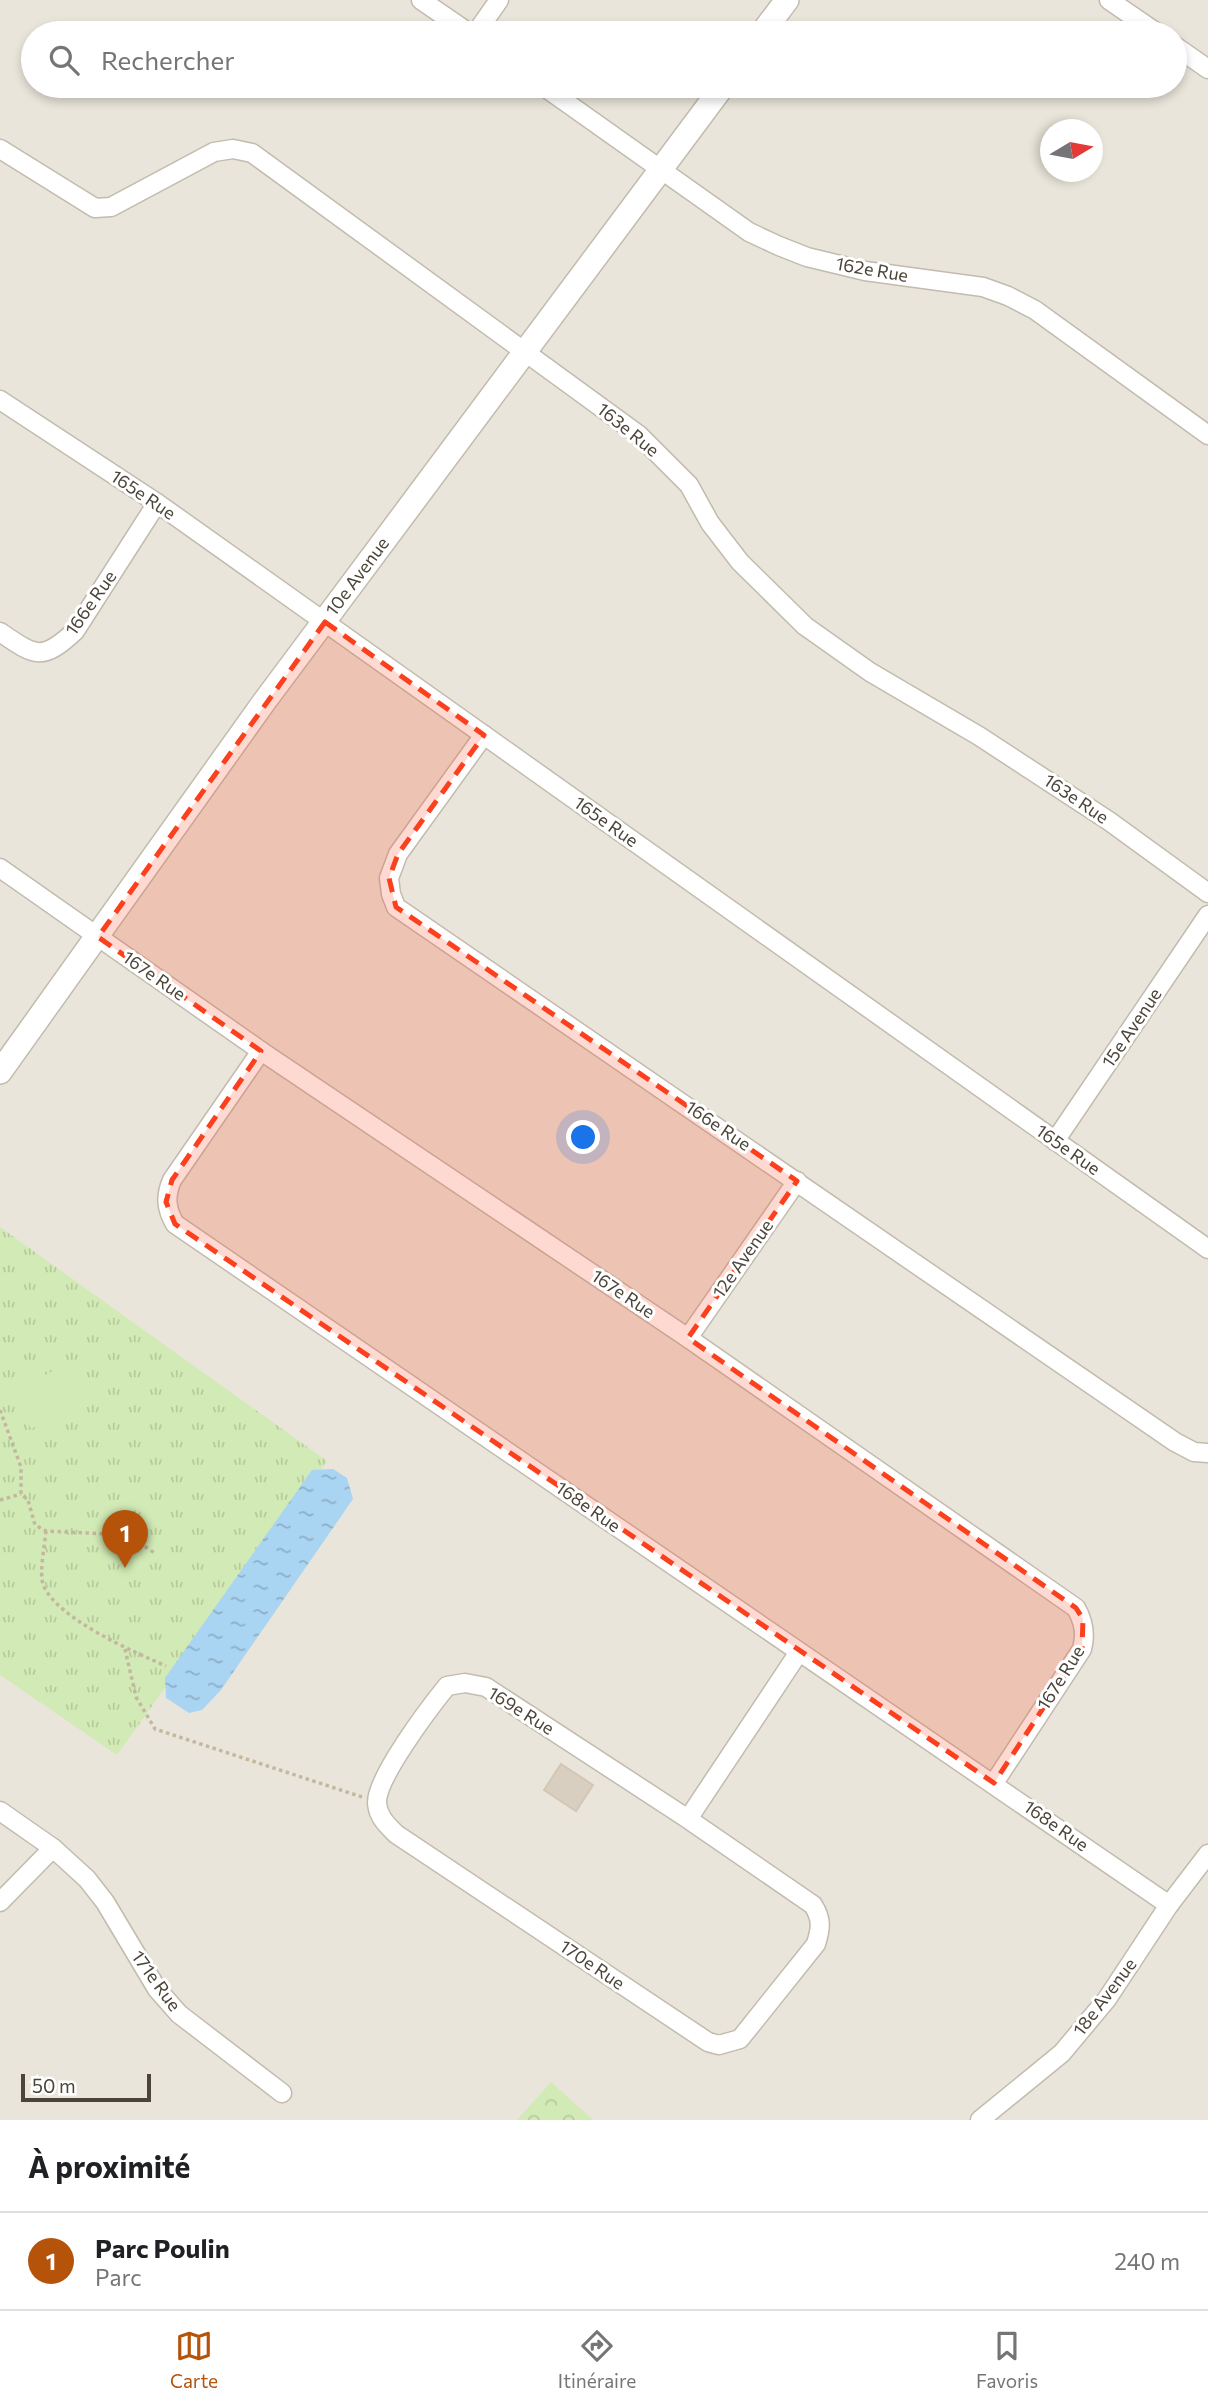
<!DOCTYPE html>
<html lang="fr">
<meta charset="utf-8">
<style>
:root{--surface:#fff;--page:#f6f6f6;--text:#202124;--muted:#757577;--line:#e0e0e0;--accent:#b45309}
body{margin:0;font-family:Commissioner,sans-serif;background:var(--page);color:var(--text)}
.compass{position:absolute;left:1040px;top:119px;width:63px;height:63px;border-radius:50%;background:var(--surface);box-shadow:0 4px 10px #0003;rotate:80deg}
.scale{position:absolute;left:21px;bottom:18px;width:130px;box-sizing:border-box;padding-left:7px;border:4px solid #4b4439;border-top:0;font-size:19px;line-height:24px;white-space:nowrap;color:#4b4439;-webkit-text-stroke:5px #fff;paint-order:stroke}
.you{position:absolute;left:584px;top:1138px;width:24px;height:24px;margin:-18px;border:5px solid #fff;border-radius:50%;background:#1a73e8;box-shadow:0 0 0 10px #1a73e833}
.badge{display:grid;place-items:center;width:46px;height:46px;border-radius:50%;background:var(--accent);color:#fff;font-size:23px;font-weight:700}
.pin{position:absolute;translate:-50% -58px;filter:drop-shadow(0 2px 4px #0008)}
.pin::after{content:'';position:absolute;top:37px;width:24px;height:21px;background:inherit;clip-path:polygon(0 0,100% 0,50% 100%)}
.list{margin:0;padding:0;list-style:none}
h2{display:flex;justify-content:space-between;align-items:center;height:91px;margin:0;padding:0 28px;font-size:30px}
h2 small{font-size:23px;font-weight:400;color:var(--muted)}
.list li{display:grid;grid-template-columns:46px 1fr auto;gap:21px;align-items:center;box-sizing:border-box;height:98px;padding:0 28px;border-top:2px solid var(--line)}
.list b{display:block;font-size:26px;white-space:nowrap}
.list p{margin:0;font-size:23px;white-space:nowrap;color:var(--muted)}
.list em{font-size:23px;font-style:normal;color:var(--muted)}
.icon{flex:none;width:38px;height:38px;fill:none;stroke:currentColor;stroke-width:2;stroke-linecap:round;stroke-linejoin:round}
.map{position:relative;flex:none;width:1208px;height:2120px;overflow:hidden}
.search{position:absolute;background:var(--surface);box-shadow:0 4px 10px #0003;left:21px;right:21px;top:21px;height:77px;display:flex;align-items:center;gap:18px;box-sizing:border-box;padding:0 24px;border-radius:38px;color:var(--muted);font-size:26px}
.sheet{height:189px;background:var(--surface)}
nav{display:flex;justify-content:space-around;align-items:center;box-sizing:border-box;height:98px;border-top:2px solid var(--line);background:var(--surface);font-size:19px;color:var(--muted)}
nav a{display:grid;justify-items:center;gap:4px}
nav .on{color:var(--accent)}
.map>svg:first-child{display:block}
.residential{fill:#eae5da;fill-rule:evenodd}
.forest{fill:url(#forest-crowns)}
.park{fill:url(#park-tufts)}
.pitch{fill:#d2eab5}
.water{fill:url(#water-ripples)}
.building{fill:#d8cfc1;stroke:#d3c7b4;stroke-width:2}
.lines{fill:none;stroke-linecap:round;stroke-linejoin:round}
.minor-casing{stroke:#c2bbae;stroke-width:21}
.tertiary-casing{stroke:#c2bbae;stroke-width:26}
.path{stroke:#c4b79f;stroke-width:3.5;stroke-dasharray:3.5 3.5;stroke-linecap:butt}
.minor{stroke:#fff;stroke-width:18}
.tertiary{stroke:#fff;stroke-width:23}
.marked{fill:#fc3f1d;fill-opacity:0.2;stroke:#fc3f1d;stroke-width:5;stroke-dasharray:14 9;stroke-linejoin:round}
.labels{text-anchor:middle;stroke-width:6;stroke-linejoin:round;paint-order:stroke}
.street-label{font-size:18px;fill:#4b4439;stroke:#fff}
</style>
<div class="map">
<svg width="1208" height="2120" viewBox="0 0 1208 2120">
<defs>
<pattern id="forest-crowns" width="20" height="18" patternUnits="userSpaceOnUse" patternTransform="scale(1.75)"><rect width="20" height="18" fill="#d2eab5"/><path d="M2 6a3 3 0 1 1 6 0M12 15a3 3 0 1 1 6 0" fill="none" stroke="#b6ca9c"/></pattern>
<pattern id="park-tufts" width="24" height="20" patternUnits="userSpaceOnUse" patternTransform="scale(1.75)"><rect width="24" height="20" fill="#d2eab5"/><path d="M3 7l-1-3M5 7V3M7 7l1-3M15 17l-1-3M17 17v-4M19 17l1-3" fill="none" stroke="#b6ca9c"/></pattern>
<pattern id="water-ripples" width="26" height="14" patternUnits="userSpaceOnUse" patternTransform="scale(1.75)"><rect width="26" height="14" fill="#a9d4f2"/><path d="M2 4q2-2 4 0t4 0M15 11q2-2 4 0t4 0" fill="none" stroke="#8caec5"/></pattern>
</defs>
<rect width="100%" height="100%" fill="#f6f3ec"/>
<!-- residential -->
<path class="residential" d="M0 0H1208V2120H0ZM33 33H1175V86H33ZM1050 130H1092V172H1050Z"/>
<!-- forest -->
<polygon class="forest" points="551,2082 593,2120 517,2120"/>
<!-- park -->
<polygon class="park" points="0,1227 327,1461 117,1755 0,1675"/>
<!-- pitch -->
<polygon class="pitch" points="66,1364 86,1400 31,1429 12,1393"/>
<!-- water -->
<polygon class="water" points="333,1469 347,1478 353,1499 221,1690 202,1710 189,1713 166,1698 165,1678 312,1470"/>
<!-- building -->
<polygon class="building" points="561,1764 593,1785 576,1811 544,1790"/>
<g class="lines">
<defs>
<g id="minor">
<polyline points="421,0 469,33"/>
<polyline points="1109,0 1157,33"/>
<polyline points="476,33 499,0"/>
<polyline points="1175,46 1208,69"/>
<polyline points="543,86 749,232 779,246 807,257 865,271 983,287 1008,296 1035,310 1208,435"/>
<polyline points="0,149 95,208 111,207 214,152 233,149 252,153 639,435 689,485 710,523 740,562 805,626 870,672 979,736 1109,821 1208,893"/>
<polyline points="0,400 157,503 1208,1249"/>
<path d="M0 632C35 656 42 662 75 631L157 503"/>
<polyline points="484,735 398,854 389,878 391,894 396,907 1175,1442 1194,1452 1208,1453"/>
<path d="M0 868 261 1051 688 1338 1076 1608C1084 1622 1086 1634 1082 1649L994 1783"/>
<path d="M261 1051 172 1180C165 1196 166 1209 175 1224L1169 1905"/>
<polyline points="1055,1141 1208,915"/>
<polyline points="688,1338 797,1181"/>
<polyline points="0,1811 53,1848 87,1879 105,1902 157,1989 179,2014 282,2093"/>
<path d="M688 1819 813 1905C822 1919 821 1928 816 1944L740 2039 719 2045 708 2042 396 1834C387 1825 378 1817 377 1803 376 1778 430 1707 447 1686L465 1683 486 1687 688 1819 799 1652"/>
<polyline points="0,1902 53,1848"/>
<polyline points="980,2120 1062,2053 1107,1999 1169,1905 1208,1854"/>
</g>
<g id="tertiary">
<polyline points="762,33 787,0"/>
<path id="s1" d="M0 1072 264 702 723 86"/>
</g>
</defs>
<!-- minor casing -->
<use href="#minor" class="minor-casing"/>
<!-- tertiary casing -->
<use href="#tertiary" class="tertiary-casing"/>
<!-- path -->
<g class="path">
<polyline points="0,1410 21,1467 21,1494 28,1500 35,1525 46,1531 128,1535 156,1554"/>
<polyline points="0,1500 21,1494"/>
<path d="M46 1531C45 1543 39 1573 43 1584 55 1618 134 1652 166 1666"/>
<polyline points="125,1649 136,1697 155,1729 362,1797"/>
</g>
<!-- minor -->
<use href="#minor" class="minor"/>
<!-- tertiary -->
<use href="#tertiary" class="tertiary"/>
</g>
<!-- marked area -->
<path class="marked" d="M325 622 484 735 398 854 389 878 396 907 797 1181 688 1338 1076 1608 1083 1619 1082 1649 994 1783 175 1224 166 1202 172 1180 261 1051 98 937Z"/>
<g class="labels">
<!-- street labels -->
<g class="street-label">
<text transform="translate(872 270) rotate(10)" y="6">162e Rue</text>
<text transform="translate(628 430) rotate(39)" y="6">163e Rue</text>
<text transform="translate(143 495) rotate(34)" y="6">165e Rue</text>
<text dy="6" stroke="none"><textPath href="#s1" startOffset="611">10e Avenue</textPath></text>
<text transform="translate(91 603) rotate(-55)" y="6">166e Rue</text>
<text transform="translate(1076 799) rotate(34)" y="6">163e Rue</text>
<text transform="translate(606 822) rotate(35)" y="6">165e Rue</text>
<text transform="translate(154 976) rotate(35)" y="6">167e Rue</text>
<text transform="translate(1132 1028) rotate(-56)" y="6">15e Avenue</text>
<text transform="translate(718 1126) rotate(34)" y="6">166e Rue</text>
<text transform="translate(1068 1150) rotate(35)" y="6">165e Rue</text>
<text transform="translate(743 1259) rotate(-55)" y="6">12e Avenue</text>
<text transform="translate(623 1294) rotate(34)" y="6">167e Rue</text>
<text transform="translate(588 1507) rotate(35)" y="6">168e Rue</text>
<text transform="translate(1061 1678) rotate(-58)" y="6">167e Rue</text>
<text transform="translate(521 1711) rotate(32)" y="6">169e Rue</text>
<text transform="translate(1056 1826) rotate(35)" y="6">168e Rue</text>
<text transform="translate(592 1965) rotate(34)" y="6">170e Rue</text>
<text transform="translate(156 1981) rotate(54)" y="6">171e Rue</text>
<text transform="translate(1105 1997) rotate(-53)" y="6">18e Avenue</text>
</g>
</g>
</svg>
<svg class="compass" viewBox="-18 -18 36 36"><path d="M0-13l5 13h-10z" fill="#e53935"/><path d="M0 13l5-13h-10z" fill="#757577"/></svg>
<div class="scale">50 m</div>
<div class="you"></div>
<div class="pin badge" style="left:125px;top:1568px">1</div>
<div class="search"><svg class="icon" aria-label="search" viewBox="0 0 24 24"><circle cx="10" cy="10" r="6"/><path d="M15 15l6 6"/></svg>Rechercher</div>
</div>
<section class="sheet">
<h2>À proximité<small></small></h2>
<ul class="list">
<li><span class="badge">1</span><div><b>Parc Poulin</b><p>Parc</p></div><em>240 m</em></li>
</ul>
</section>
<nav>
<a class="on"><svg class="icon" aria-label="map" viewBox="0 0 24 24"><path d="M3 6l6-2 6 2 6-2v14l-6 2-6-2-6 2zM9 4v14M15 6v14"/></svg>Carte</a>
<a><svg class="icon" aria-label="directions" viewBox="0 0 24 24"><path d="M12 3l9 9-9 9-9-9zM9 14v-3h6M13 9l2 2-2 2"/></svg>Itinéraire</a>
<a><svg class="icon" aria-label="saved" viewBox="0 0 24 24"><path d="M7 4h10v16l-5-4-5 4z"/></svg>Favoris</a>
</nav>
